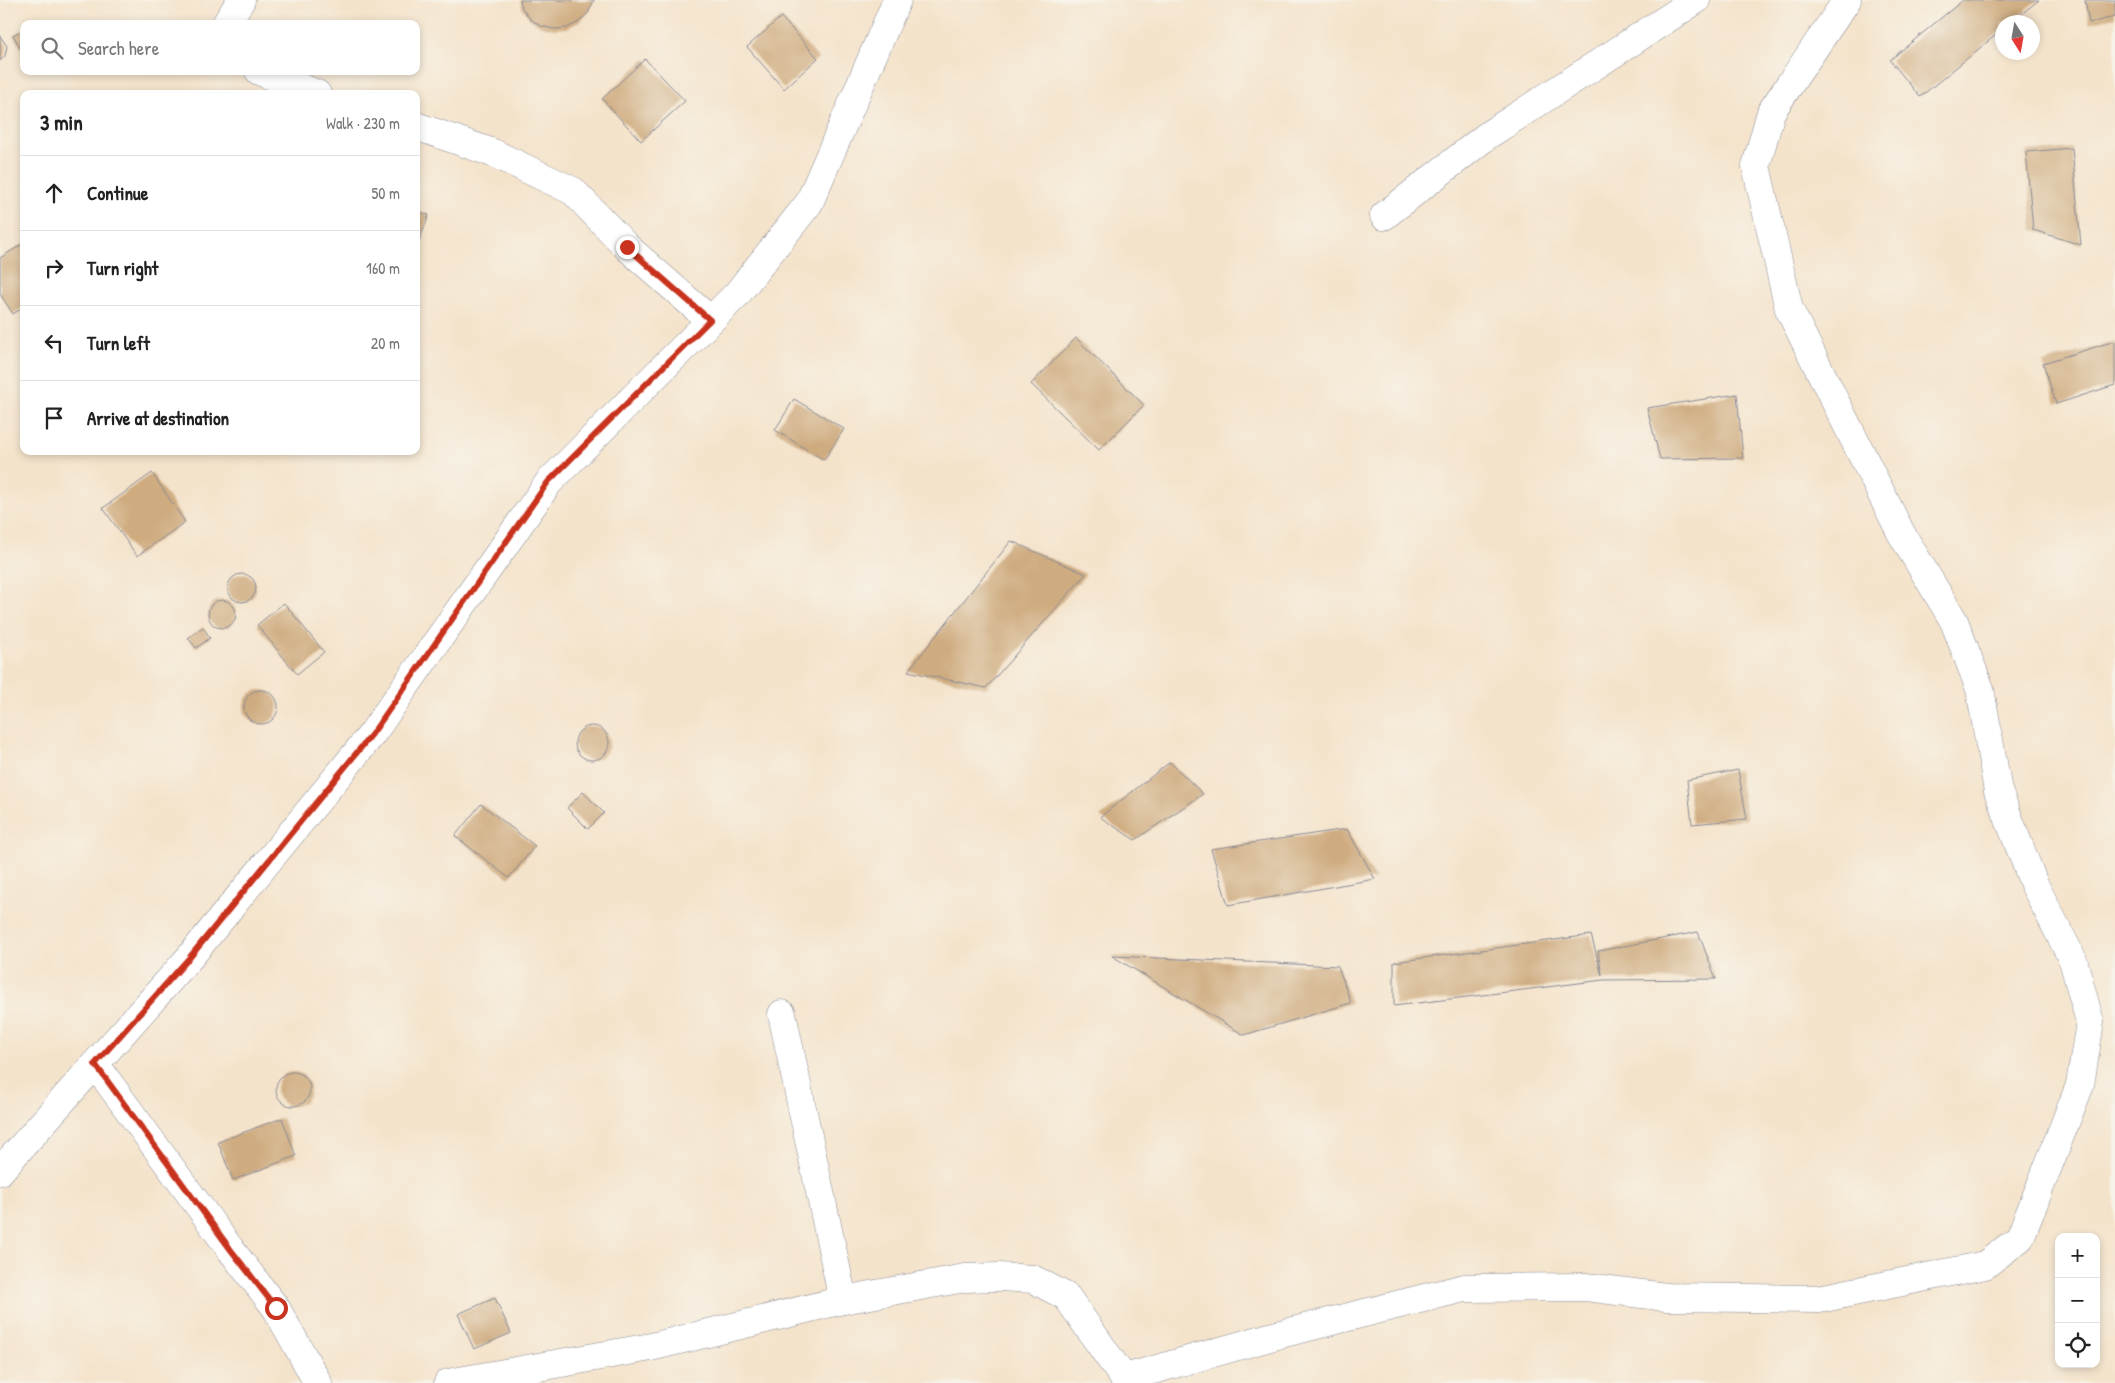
<!DOCTYPE html>
<meta charset="utf-8">
<style>
:root{--surface:#fff;--page:#f6f6f6;--text:#222;--muted:#767676;--line:#e0e0e0}
body{margin:0;font-family:"Patrick Hand",sans-serif;background:var(--page);color:var(--text)}
.controls{position:absolute;right:15px;bottom:15px;display:grid;overflow:hidden;border-radius:10px;box-shadow:0 2px 8px #0003}
.controls button{width:45px;height:45px;display:grid;place-items:center;padding:0;border:0;border-bottom:1px solid var(--line);background:var(--surface);color:var(--text);font:25px sans-serif}
.compass{position:absolute;left:1995px;top:15px;width:45px;height:45px;border-radius:50%;background:var(--surface);box-shadow:0 2px 8px #0003;rotate:169deg}
.stop{position:absolute;width:15px;height:15px;margin:-11px;border:4px solid #c8321e;border-radius:50%;background:#fff}
.stop.end{background:#c8321e;border-color:#fff;box-shadow:0 1px 5px #0008}
.list{margin:0;padding:0;list-style:none}
h2{display:flex;justify-content:space-between;align-items:center;height:65px;margin:0;padding:0 20px;font-size:21px}
h2 small{font-size:16px;font-weight:400;color:var(--muted)}
.list li{display:grid;grid-template-columns:32px 1fr auto;gap:15px;align-items:center;box-sizing:border-box;height:75px;padding:0 20px;border-top:1px solid var(--line)}
.list b{display:block;font-size:19px;white-space:nowrap}
.list em{font-size:16px;font-style:normal;color:var(--muted)}
.icon{flex:none;width:28px;height:28px;fill:none;stroke:currentColor;stroke-width:2;stroke-linecap:round;stroke-linejoin:round}
.map{position:relative;flex:none;width:2115px;height:1383px;overflow:hidden}
.search{position:absolute;background:var(--surface);box-shadow:0 2px 8px #0003;left:20px;top:20px;width:400px;height:55px;display:flex;align-items:center;gap:12px;box-sizing:border-box;padding:0 18px;border-radius:10px;color:var(--muted);font-size:19px}
.panel{position:absolute;background:var(--surface);box-shadow:0 2px 8px #0003;left:20px;top:90px;width:400px;height:365px;border-radius:10px}
.map>svg:first-child{display:block}
.building{fill:#cfac80}
.lines{fill:none;stroke-linecap:round;stroke-linejoin:round}
.minor-casing{stroke:#888994;stroke-width:29}
.minor{stroke:#fff;stroke-width:28}
.route{stroke:#c8321e;stroke-width:6}
</style>
<div class="map">
<svg width="2115" height="1383" viewBox="0 0 2115 1383">
<rect width="100%" height="100%" fill="#f7f3e8"/>
<filter id="ink" filterUnits="userSpaceOnUse"><feTurbulence type="fractalNoise" baseFrequency=".02" numOctaves="2"/><feDisplacementMap in="SourceGraphic" scale="10" xChannelSelector="R" yChannelSelector="G"/><feConvolveMatrix kernelMatrix="1 2 1 2 8 2 1 2 1" color-interpolation-filters="sRGB"/></filter>
<filter id="wash" filterUnits="userSpaceOnUse"><feTurbulence type="fractalNoise" baseFrequency=".0096" numOctaves="4" result="noise"/><feDisplacementMap in="SourceGraphic" scale="20" xChannelSelector="R" yChannelSelector="G"/><feGaussianBlur stdDeviation="1.12" result="paint"/><feColorMatrix in="noise" values="0 0 0 0 0 0 0 0 0 0 0 0 0 0 0 0 0 1.4 0 .05"/><feComposite in="paint" operator="in"/></filter>
<g filter="url(#wash)">
<rect width="100%" height="100%" fill="#f4e3cb"/>
<g id="blocks">
<!-- building -->
<g class="building">
<polygon points="520,0 594,0 588,13 579,22 567,28 554,29 541,26 530,19 522,8"/>
<polygon points="1963,0 2039,0 2011,22 2002,22 2002,30 1920,97 1890,60"/>
<polygon points="2085,0 2115,0 2115,17 2089,23"/>
<polygon points="781,17 818,58 784,89 747,47"/>
<polygon points="24,29 24,54 13,35"/>
<polygon points="0,36 7,46 5,56 0,61"/>
<polygon points="645,59 685,101 641,141 602,99"/>
<polygon points="2072,148 2081,245 2033,230 2026,152"/>
<polygon points="416,211 429,215 416,249"/>
<polygon points="24,243 24,307 13,314 0,294 0,258"/>
<polygon points="1076,338 1144,405 1099,450 1031,384"/>
<polygon points="2115,341 2115,385 2056,404 2043,363"/>
<polygon points="1737,394 1743,458 1660,459 1647,408"/>
<polygon points="794,399 844,429 824,460 775,430"/>
<polygon points="152,473 185,522 137,556 103,508"/>
<polygon points="1011,541 1086,574 986,688 908,671"/>
<circle cx="242" cy="588" r="14"/>
<circle cx="222" cy="614" r="14"/>
<polygon points="284,603 324,652 297,674 257,625"/>
<polygon points="203,627 210,638 196,648 188,638"/>
<circle cx="261" cy="707" r="17"/>
<circle cx="592" cy="743" r="17"/>
<polygon points="1170,762 1203,794 1135,840 1100,817"/>
<polygon points="1738,770 1747,819 1692,824 1687,780"/>
<polygon points="583,792 604,813 588,829 567,808"/>
<polygon points="481,804 535,846 509,878 455,836"/>
<polygon points="1347,829 1375,879 1228,905 1211,849"/>
<polygon points="1698,932 1716,979 1603,980 1394,1006 1394,962 1591,935 1602,975 1598,951"/>
<polygon points="1112,956 1338,966 1351,1003 1244,1035"/>
<circle cx="293" cy="1089" r="17"/>
<polygon points="282,1118 296,1156 233,1180 218,1142"/>
<polygon points="495,1298 511,1333 474,1349 458,1314"/>
</g>
</g>
</g>
<g filter="url(#ink)">
<use href="#blocks" fill-opacity="0" stroke="#888994" stroke-width="1"/>
<g class="lines">
<defs>
<g id="minor">
<polyline points="226,24 241,0"/>
<polyline points="259,71 317,94"/>
<polyline points="416,126 493,153 573,191 627,247 710,320"/>
<polyline points="1384,216 1488,135 1696,0"/>
<polyline points="782,1014 843,1300"/>
<polyline points="95,1064 231,1250 276,1308 318,1383"/>
<polyline points="0,1171 190,957 372,734 549,482 737,294 809,203 897,0"/>
<polyline points="1125,1378 1277,1335 1464,1288 1586,1287 1666,1297 1819,1299 1985,1265 2020,1238 2080,1085 2090,1022 2073,960 2034,884 1998,791 1980,689 1954,621 1901,533 1789,309 1756,166 1771,112 1847,0"/>
<polyline points="448,1383 651,1347 843,1300 965,1278 999,1277 1033,1279 1067,1297 1127,1383"/>
</g>
</defs>
<!-- minor casing -->
<use href="#minor" class="minor-casing"/>
<!-- minor -->
<use href="#minor" class="minor"/>
</g>
</g>
<g class="lines" filter="url(#ink)">
<!-- route -->
<polyline class="route" points="276,1308 231,1250 95,1064 190,957 372,734 548,482 710,320 627,247"/>
</g>
</svg>
<div class="controls">
<button>+</button>
<button>−</button>
<button><svg class="icon" aria-label="locate" viewBox="0 0 24 24"><circle cx="12" cy="12" r="6"/><path d="M12 2v4M12 18v4M2 12h4M18 12h4"/></svg></button>
</div>
<svg class="compass" viewBox="-18 -18 36 36"><path d="M0-13l5 13h-10z" fill="#e53935"/><path d="M0 13l5-13h-10z" fill="#767676"/></svg>
<div class="stop" style="left:276px;top:1308px"></div>
<div class="stop end" style="left:627px;top:247px"></div>
<div class="search"><svg class="icon" aria-label="search" viewBox="0 0 24 24"><circle cx="10" cy="10" r="6"/><path d="M15 15l6 6"/></svg>Search here</div>
<section class="panel">
<h2>3 min<small>Walk · 230 m</small></h2>
<ul class="list">
<li><svg class="icon" aria-label="ahead" viewBox="0 0 24 24"><path d="M12 20V5M6 11l6-6 6 6"/></svg><div><b>Continue</b></div><em>50 m</em></li>
<li><svg class="icon" aria-label="right" viewBox="0 0 24 24"><path d="M7 20v-9h11M14 6l5 5-5 5"/></svg><div><b>Turn right</b></div><em>160 m</em></li>
<li><svg class="icon" aria-label="left" viewBox="0 0 24 24"><path d="M17 20v-9H6M10 6l-5 5 5 5"/></svg><div><b>Turn left</b></div><em>20 m</em></li>
<li><svg class="icon" aria-label="arrive" viewBox="0 0 24 24"><path d="M6 21V4h12l-3 4 3 4H6"/></svg><div><b>Arrive at destination</b></div></li>
</ul>
</section>
</div>
